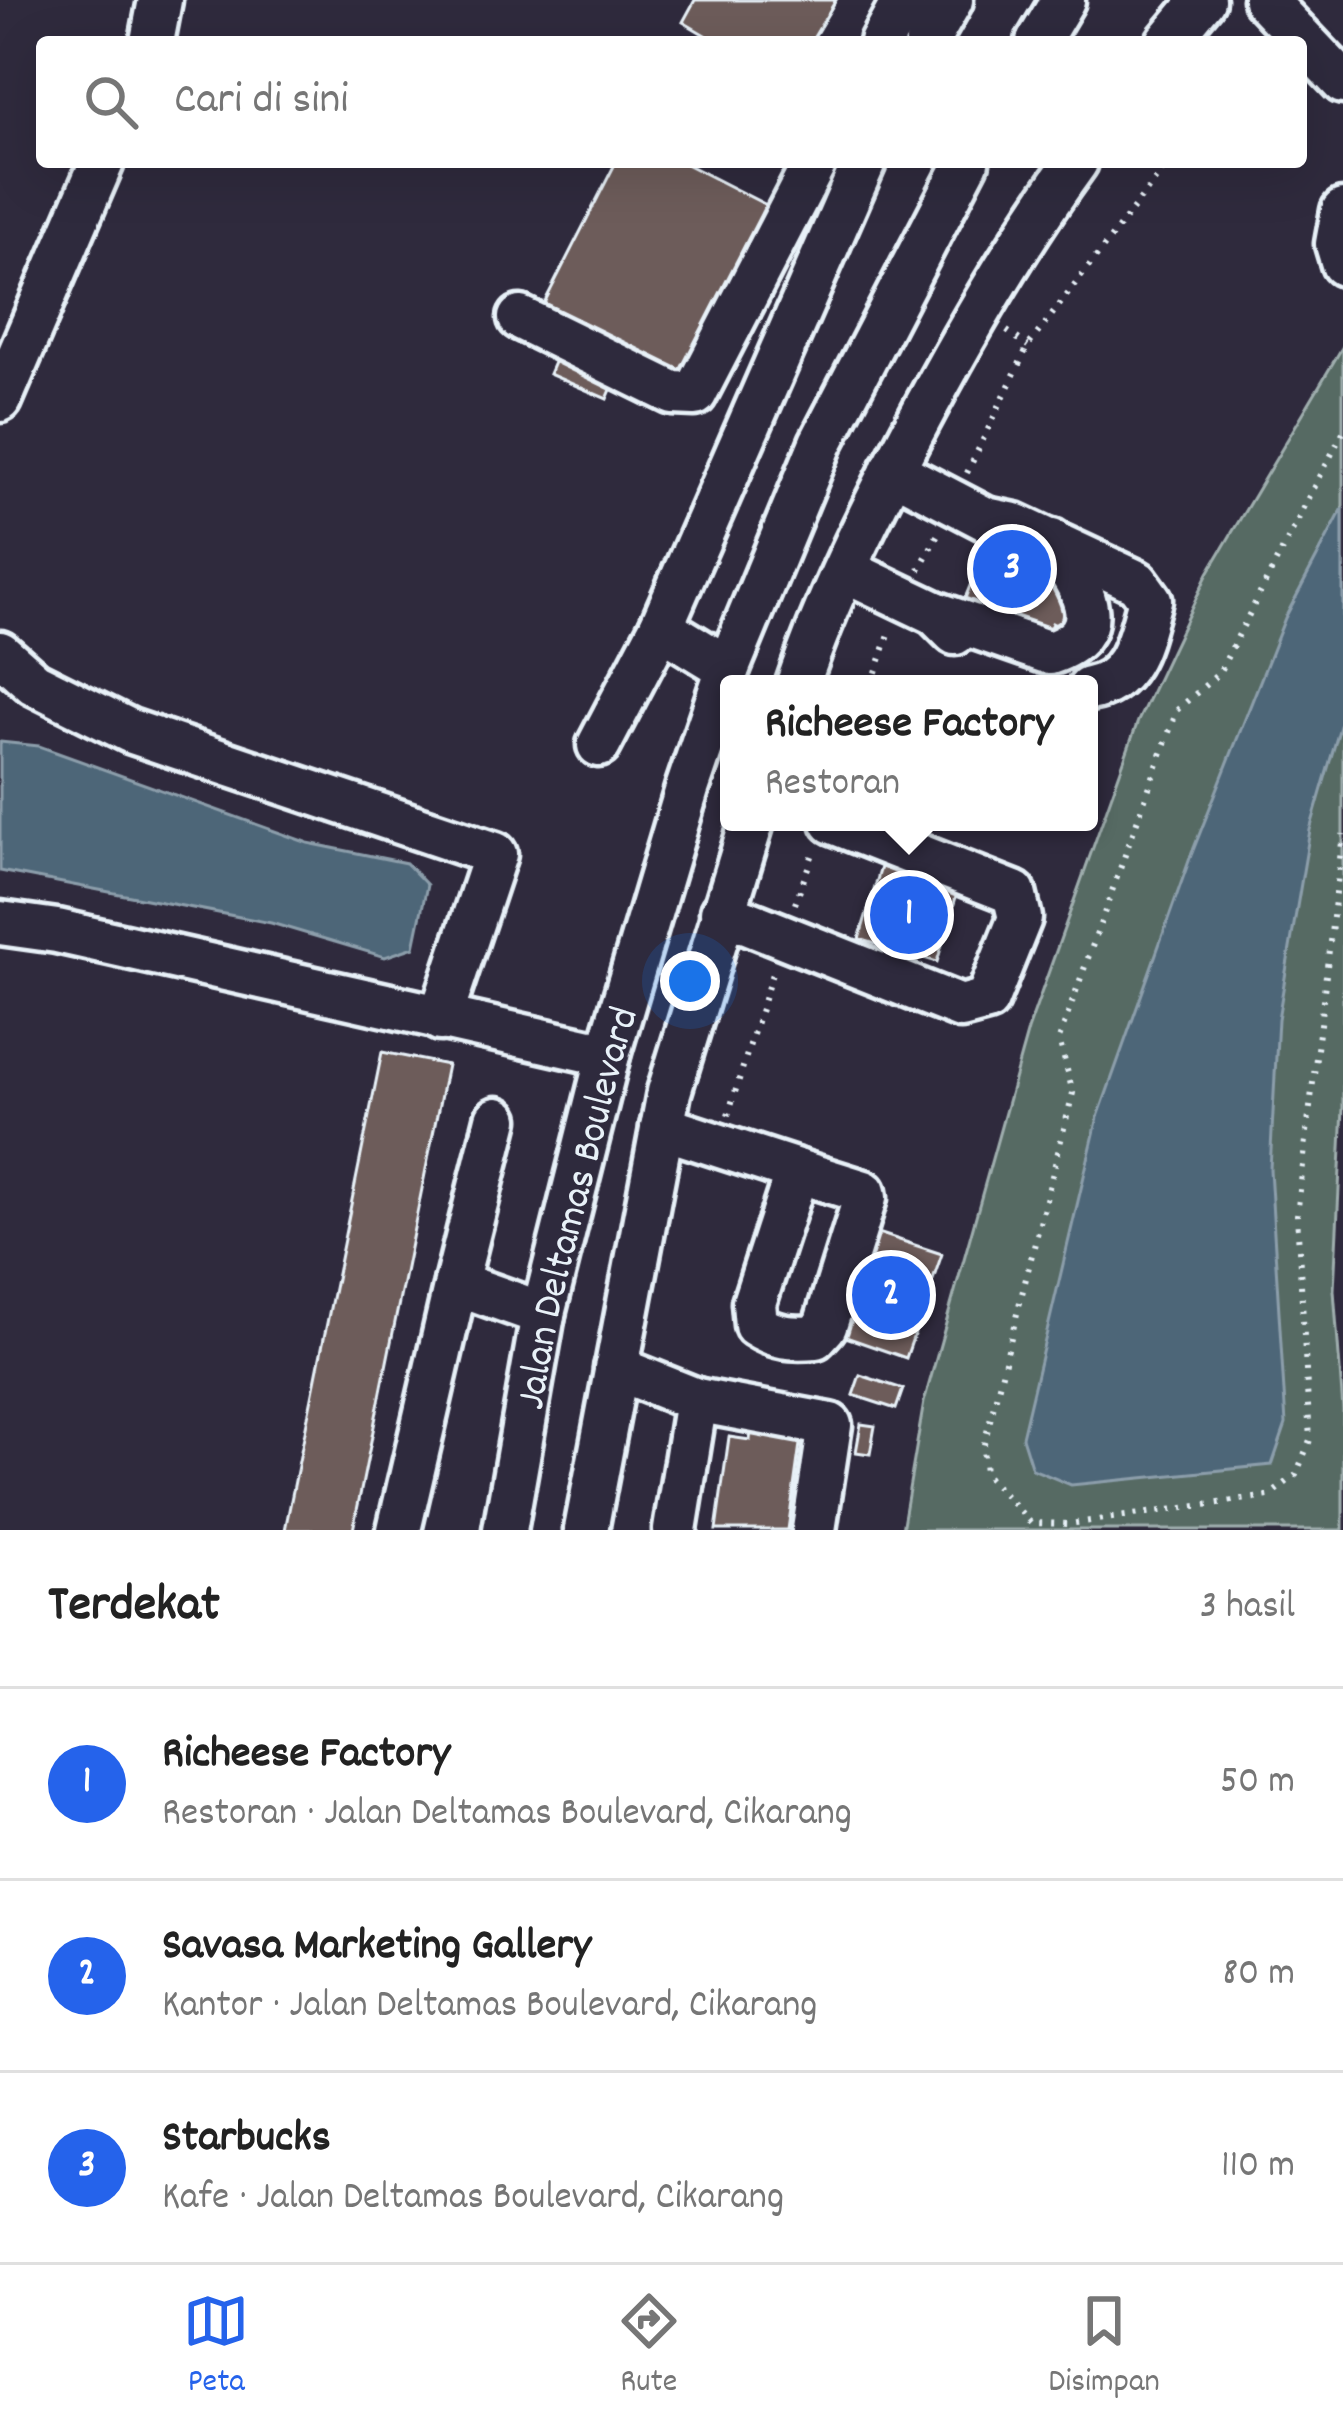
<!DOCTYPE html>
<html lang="id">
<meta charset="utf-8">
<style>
:root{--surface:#fff;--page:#f2f2f2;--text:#222;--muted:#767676;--line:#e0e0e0;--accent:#2563eb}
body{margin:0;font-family:Dekko,sans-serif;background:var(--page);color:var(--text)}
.you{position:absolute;left:690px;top:981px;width:42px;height:42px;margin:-30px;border:9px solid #fff;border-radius:50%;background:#1a73e8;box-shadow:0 0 0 18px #1a73e833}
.badge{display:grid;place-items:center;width:78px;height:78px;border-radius:50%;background:var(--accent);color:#fff;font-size:39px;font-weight:700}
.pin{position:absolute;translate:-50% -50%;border:6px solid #fff;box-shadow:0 3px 12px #0006}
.popup{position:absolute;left:720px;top:675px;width:378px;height:156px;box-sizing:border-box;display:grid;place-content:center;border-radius:12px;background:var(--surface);filter:drop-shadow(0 3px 9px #0005);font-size:39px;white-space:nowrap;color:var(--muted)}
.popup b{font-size:45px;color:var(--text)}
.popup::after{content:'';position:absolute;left:50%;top:100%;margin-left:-24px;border:24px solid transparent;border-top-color:var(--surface)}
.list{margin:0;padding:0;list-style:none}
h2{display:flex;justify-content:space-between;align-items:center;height:156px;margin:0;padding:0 48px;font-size:51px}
h2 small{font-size:39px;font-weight:400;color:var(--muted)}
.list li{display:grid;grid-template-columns:78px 1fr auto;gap:36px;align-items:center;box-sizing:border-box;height:192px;padding:0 48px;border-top:3px solid var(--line)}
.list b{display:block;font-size:45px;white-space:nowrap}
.list p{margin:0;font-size:39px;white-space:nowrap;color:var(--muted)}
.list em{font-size:39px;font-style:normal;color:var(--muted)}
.icon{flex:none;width:66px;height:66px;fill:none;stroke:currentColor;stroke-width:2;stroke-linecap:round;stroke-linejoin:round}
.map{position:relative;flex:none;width:1343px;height:1530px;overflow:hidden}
.search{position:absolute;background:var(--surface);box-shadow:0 12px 48px #0002;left:36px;right:36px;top:36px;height:132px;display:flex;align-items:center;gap:30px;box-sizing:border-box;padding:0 42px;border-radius:12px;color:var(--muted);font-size:45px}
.sheet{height:732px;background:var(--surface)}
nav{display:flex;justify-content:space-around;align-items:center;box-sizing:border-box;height:168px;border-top:3px solid var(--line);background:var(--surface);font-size:33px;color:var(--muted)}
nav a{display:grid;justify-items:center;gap:6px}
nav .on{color:var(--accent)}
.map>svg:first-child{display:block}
.green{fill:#566a64;stroke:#9faeae;stroke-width:3}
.water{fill:#4e6678;stroke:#8c9eab;stroke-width:3}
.building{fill:#6d5c5a;stroke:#e8f1f8;stroke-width:3}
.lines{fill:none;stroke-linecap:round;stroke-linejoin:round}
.minor-casing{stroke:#e8f1f8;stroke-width:51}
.path{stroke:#e8f1f8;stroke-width:6;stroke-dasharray:3 9;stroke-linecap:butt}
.minor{stroke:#2f2a3d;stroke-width:42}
.labels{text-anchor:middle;stroke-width:9;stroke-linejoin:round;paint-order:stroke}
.street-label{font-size:42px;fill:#e8f1f8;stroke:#2f2a3d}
</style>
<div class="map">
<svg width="1343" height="1530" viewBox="0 0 1343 1530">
<rect width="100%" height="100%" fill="#2f2a3d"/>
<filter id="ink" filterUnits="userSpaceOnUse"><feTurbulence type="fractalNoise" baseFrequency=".00833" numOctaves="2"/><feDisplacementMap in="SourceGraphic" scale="24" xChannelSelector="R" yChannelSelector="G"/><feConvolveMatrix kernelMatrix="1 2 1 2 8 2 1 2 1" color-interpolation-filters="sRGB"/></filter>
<g filter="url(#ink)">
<!-- green -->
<polygon class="green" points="1343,346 1343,1108 1334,1290 1343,1410 1343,1530 902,1530 924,1402 1028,1030 1138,721 1208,573"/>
<!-- water -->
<g class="water">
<polygon points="1343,508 1343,716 1310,830 1278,1019 1270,1169 1286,1424 1272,1465 1071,1485 1032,1469 1022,1437 1098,1117 1190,858 1285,618"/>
<polygon points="0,742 39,746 308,843 406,863 427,885 414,947 385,957 271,923 0,871"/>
</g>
<!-- building -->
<g class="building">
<polygon points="695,0 836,0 811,42 717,42 683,22"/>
<polygon points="616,162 682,162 770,207 683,379 542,307"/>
<polygon points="558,353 616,378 607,399 549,374"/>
<polygon points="991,533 1028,547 1065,591 1060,602 1071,607 1062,628 1052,623 1045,639 962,606"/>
<polygon points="881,867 958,890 937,962 859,939"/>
<polygon points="382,1052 447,1065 353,1530 285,1530"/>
<polygon points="875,1232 942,1254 906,1358 840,1335"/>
<polygon points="860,1375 903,1389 896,1409 853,1395"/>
<polygon points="861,1424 875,1426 870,1454 856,1452"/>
<polygon points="751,1431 801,1437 788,1530 716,1530 729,1437 750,1440"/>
</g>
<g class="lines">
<defs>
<g id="minor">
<polyline points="1265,0 1343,82"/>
<polyline points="152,42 160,0"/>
<polyline points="881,42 904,0"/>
<polyline points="927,42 951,0"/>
<polyline points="1038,42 1063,0"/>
<polyline points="1168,42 1203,0"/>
<polyline points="1343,211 1337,244 1343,264"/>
<polyline points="520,318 673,393 695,394 815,162"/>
<polyline points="0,400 102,162"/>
<path d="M892 470 986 519 1015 525 1137 582 1150 600C1139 638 1133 682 1089 689"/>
<polyline points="845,570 935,613 955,633"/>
<path d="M935 613 1050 653C1117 630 1076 582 1052 541"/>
<polyline points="0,653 34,683 130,731 495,854 440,1019"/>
<polyline points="728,668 661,627 864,162"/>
<path d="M798 684C828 596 870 513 913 431 962 338 1014 247 1076 162"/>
<polyline points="599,745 661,627"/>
<polyline points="722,912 961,1007 987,1000 1020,918 1014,893 833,822"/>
<polyline points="0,923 57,931 608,1055"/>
<polyline points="662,1127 797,1171"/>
<path d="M797 1171 864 1192 865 1198 825 1326 815 1337C792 1339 776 1338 756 1325L754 1303Z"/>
<polyline points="456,1283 497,1119"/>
<polyline points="616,1368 696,1400"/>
<polyline points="399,1530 456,1283 543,1314"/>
<path id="s1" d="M505 1530 543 1314 608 1055 687 789 728 668 821 443 967 162"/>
<polyline points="586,1530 669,1092 752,822"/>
<polyline points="675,1530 696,1400 830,1425 814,1530"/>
</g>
</defs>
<!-- minor casing -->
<use href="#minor" class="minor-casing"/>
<!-- path -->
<g class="path">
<polyline points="1007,331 1028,346"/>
<polyline points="1343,432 1219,673 1177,710 1059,1039 1073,1093 983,1448 985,1474 1031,1523 1069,1524 1269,1496 1296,1475 1310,1440 1297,1215 1343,834"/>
<polyline points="967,473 1028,346 1169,162"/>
<polyline points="919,570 938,534"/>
<polyline points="872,684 890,631"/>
<polyline points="795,904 815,848"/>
<polyline points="728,1115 774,967"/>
</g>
<!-- minor -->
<use href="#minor" class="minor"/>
</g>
</g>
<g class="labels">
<!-- street labels -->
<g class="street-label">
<text dy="15" stroke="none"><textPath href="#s1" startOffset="330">Jalan Deltamas Boulevard</textPath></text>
</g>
</g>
</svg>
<div class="you"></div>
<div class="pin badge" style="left:909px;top:915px">1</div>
<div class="popup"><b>Richeese Factory</b>Restoran</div>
<div class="pin badge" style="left:891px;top:1295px">2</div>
<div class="pin badge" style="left:1012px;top:569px">3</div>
<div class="search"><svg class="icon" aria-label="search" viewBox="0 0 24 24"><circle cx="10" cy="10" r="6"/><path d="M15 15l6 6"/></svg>Cari di sini</div>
</div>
<section class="sheet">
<h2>Terdekat<small>3 hasil</small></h2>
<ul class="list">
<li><span class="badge">1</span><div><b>Richeese Factory</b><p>Restoran · Jalan Deltamas Boulevard, Cikarang</p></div><em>50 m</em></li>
<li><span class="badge">2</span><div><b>Savasa Marketing Gallery</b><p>Kantor · Jalan Deltamas Boulevard, Cikarang</p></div><em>80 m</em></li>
<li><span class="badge">3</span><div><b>Starbucks</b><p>Kafe · Jalan Deltamas Boulevard, Cikarang</p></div><em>110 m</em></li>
</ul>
</section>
<nav>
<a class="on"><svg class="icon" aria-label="map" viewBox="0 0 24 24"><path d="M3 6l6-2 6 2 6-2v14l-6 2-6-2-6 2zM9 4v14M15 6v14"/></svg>Peta</a>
<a><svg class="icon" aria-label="directions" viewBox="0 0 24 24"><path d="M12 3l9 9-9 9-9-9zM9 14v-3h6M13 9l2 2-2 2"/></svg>Rute</a>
<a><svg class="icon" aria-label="saved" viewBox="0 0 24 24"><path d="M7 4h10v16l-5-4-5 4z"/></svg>Disimpan</a>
</nav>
